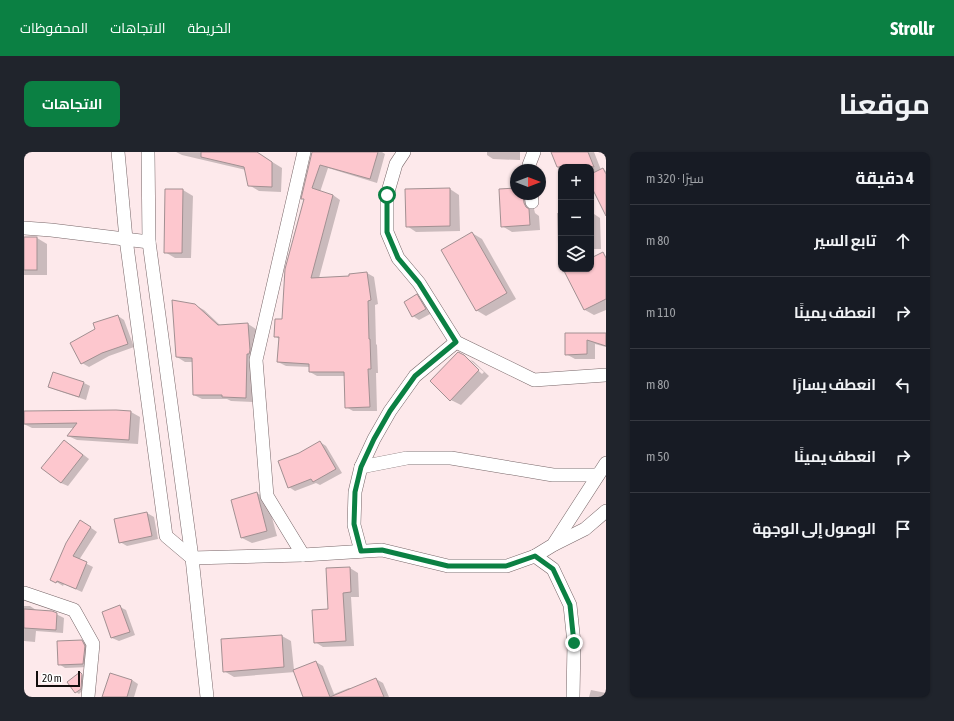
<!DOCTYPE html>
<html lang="ar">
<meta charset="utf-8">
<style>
:root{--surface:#171b24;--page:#20242c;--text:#f1f3f6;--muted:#9ea1a6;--line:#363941;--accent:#0b8043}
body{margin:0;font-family:"Asap Condensed",Cairo,sans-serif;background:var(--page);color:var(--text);direction:rtl}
.controls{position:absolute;right:12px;top:12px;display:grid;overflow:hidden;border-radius:8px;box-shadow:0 1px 3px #0004}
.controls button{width:36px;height:36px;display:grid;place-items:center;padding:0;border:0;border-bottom:1px solid var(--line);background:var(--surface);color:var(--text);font:20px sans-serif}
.compass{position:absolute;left:486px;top:12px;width:36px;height:36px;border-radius:50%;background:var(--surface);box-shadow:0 1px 3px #0004;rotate:90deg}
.scale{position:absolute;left:12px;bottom:10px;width:44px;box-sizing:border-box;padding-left:4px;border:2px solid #130d0d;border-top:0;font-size:11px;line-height:14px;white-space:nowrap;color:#130d0d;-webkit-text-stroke:3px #fff;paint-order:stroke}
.stop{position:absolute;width:12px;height:12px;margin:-9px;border:3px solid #0b8043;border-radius:50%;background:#fff}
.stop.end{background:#0b8043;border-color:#fff;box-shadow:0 1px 4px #0008}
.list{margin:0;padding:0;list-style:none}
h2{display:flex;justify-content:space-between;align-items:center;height:52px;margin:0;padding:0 16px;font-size:17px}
h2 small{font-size:13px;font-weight:400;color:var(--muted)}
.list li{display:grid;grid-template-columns:26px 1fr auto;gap:12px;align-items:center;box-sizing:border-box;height:72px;padding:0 16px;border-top:1px solid var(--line)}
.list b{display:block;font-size:15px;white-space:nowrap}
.list em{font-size:13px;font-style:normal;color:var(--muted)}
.icon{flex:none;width:22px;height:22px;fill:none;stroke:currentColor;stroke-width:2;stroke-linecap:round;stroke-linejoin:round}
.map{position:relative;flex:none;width:582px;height:545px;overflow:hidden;direction:ltr;border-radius:8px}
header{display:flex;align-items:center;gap:24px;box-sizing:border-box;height:56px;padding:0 20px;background:var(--accent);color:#fff}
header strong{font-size:19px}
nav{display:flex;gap:22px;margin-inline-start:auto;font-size:14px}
.intro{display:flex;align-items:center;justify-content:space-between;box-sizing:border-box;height:96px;padding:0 24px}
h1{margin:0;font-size:28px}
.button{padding:10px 18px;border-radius:8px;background:var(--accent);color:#fff;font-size:14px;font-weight:700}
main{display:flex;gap:24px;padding:0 24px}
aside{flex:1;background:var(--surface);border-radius:8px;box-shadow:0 1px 3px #0004}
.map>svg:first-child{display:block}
.shadow{fill:#0003}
.building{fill:#fdc7ce;stroke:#a29092}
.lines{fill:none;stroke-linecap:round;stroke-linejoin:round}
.minor-casing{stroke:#786769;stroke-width:14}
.minor{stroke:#fff;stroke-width:13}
.route{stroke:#0b8043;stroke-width:5}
</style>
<header>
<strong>Strollr</strong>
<nav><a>الخريطة</a><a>الاتجاهات</a><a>المحفوظات</a></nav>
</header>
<div class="intro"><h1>موقعنا</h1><a class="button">الاتجاهات</a></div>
<main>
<aside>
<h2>4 دقيقة<small>سيرًا · 320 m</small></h2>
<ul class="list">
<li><svg class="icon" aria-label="ahead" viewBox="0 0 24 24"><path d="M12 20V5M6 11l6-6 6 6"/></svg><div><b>تابع السير</b></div><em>80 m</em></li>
<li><svg class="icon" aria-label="right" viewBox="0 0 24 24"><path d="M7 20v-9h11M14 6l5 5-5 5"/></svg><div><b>انعطف يمينًا</b></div><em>110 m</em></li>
<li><svg class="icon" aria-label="left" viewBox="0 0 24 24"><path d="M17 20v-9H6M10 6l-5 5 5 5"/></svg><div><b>انعطف يسارًا</b></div><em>80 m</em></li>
<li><svg class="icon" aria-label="right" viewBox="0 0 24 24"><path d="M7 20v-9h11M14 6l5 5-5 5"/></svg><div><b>انعطف يمينًا</b></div><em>50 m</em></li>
<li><svg class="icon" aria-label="arrive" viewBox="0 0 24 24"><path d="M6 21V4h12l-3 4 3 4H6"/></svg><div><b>الوصول إلى الوجهة</b></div></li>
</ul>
</aside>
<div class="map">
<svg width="582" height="545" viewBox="0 0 582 545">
<rect width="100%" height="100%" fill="#fde9eb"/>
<!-- shadow -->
<g class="shadow">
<polygon points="152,0 232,0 258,16 257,40 235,39 225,33 222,18 158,3"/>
<polygon points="288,0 358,0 361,2 353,31 304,16 296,40 309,43 316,48 295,126 326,124 343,121 350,125 354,152 351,153 352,192 353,193 354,221 352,221 353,259 329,259 322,255 321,224 293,224 286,220 286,215 262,214 254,210 255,187 251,184 259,168 281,47"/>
<polygon points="463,0 496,0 496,8 469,7 463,3"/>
<polygon points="528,0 570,0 577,18 579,17 582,19 582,61 567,32 567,15 537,15 537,23"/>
<polygon points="426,37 435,43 436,79 392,80 383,74"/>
<polygon points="492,37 492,42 512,42 508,49 511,61 515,64 516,78 488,80 478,74"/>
<polygon points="159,38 169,44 167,106 151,106 141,100"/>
<polygon points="567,60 576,66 577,97 567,97"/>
<polygon points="533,61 537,61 537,94 534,92"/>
<polygon points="448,81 458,87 492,147 462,164 452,158"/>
<polygon points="0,86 13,86 23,92 23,123 0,123"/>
<polygon points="580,103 582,104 582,158 570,163 561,158 542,120 547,117 567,117 567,107"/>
<polygon points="393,144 399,147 408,161 395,168 389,164"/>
<polygon points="171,153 180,158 196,173 224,172 232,177 234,203 229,250 207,249 203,247 178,247 170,243 169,210 161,210 153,205"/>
<polygon points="94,164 100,168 110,195 85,204 65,215 58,211 47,191"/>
<polygon points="542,182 582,182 582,195 571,192 571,207 551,207 542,202"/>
<polygon points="434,201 443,206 442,207 458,222 460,220 446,208 449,209 465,224 437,253 427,248 408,229"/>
<polygon points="30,221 60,231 66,234 62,248 32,238 25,235"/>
<polygon points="0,260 107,260 116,265 114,292 53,288 44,284 51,276 8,276 0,272"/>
<polygon points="40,289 47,293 65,307 44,334 37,331 19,316"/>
<polygon points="296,290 302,294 318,321 296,333 292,331 271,339 265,335 275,302"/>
<polygon points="233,341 243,347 253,384 228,391 218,386"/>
<polygon points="123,361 130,365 134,387 103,394 96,390"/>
<polygon points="63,373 73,380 55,408 69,415 58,440 40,432 39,434 28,427"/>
<polygon points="326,416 334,421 335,445 327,445 330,494 299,495 291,490 305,458"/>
<polygon points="0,454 6,454 12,458 12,459 28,460 40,466 39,481 12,479 11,490 0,489"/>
<polygon points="96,455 102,458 111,483 95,489 88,486"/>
<polygon points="258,484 267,489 270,518 292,510 299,514 310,542 325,536 327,537 352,527 359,531 365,545 280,545 271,520 210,525 200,519"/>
<polygon points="58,489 64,493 65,515 41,516 35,512"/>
<polygon points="56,521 61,525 59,538 55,542 52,540"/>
<polygon points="87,522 108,528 114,532 110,545 79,545"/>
<polygon points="567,538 582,541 582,545 565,545"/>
</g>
<!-- building -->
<g class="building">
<polygon points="177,0 233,0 248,10 248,35 224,34 220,15 177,5"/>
<polygon points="288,0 354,0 346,27 296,13 288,36 309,43 287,126 325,124 325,122 343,120 347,148 344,149 345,187 346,187 347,217 344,217 346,255 321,256 320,220 285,220 285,212 253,210 255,185 250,185 251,167 258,167 261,117 280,47 277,47"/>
<polygon points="527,0 564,0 570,15 533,15"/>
<polygon points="579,16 582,22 582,64 567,34 567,22"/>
<polygon points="426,36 426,74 382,75 381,37"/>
<polygon points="492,36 492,42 499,42 500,51 502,55 505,57 506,73 477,75 475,37"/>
<polygon points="141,37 159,37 158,101 140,101"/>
<polygon points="448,80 483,141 452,159 417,98"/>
<rect x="0" y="85" width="13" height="33"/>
<polygon points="579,100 582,106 582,147 560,158 539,117 567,117 567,106"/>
<polygon points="393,142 402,157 388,165 380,150"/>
<polygon points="148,148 171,152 194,173 224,171 226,198 225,202 223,202 222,246 198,245 198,243 169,243 168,206 152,205"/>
<polygon points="94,163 104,192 78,201 57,212 46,191 71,177 69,171"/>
<polygon points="541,181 582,181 582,194 563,188 563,202 541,203"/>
<polygon points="434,200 440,203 455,218 426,249 406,229"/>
<polygon points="29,220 60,230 55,245 24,235"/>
<polygon points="92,258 107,259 105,288 43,284 53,271 0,272 0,259"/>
<polygon points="40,288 59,303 37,331 17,316"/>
<polygon points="296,289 312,317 289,330 287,327 264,336 254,309 275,301"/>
<polygon points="233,340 243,379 217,386 207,348"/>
<polygon points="123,360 128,384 95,391 90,367"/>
<polygon points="56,368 67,375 49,404 63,410 52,437 33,429 32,431 26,428 42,391"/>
<polygon points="326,415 327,440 319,441 322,489 290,491 288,458 304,457 302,416"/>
<polygon points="96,453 106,480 87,486 78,460"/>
<polygon points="0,457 28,459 33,461 32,478 0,476"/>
<polygon points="258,483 260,515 199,520 197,487"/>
<polygon points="58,488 61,494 59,512 34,513 33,489"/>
<polygon points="292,509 306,545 279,545 269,518"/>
<polygon points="56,520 58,522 57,537 51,541 43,530"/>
<polygon points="86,521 108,528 103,545 78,545"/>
<polygon points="352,526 360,545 306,545"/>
</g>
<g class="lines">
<defs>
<g id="minor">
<polyline points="94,0 102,87 142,384 168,406 279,403 358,398 424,414 483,414 511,404 529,393 582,311"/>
<polyline points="124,0 125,90 168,406 183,545"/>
<polyline points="380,0 372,12 363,43 363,80 374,106 395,131 432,190 510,228 582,223"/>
<polyline points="505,18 505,13 510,0"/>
<polyline points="507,42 508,50"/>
<polyline points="0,76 27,78 125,90"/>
<polyline points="337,315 383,306 427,306 529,323 574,323"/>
<polyline points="531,392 561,377 582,359"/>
<polyline points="337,399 330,373 331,340 337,315 350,287 366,259 391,224 432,190"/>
<polyline points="279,403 243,344 232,208 280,0"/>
<polyline points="511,404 529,417 546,453 550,491 549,545"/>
<polyline points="0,441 50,458 69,492 64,545"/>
</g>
</defs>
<!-- minor casing -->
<use href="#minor" class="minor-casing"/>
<!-- minor -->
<use href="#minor" class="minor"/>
</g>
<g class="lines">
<!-- route -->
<polyline class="route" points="363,43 363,80 374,106 395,131 432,190 391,224 366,259 350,287 337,315 331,340 330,372 337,399 358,398 424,414 482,414 511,404 529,417 546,453 550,491"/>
</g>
</svg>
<div class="controls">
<button>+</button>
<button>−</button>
<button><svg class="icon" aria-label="layers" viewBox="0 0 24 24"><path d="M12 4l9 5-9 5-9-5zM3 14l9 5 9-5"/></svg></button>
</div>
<svg class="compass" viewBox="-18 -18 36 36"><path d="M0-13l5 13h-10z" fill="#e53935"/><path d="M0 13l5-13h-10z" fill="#9ea1a6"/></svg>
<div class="scale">20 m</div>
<div class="stop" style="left:363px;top:43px"></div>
<div class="stop end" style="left:550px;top:491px"></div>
</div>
</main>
